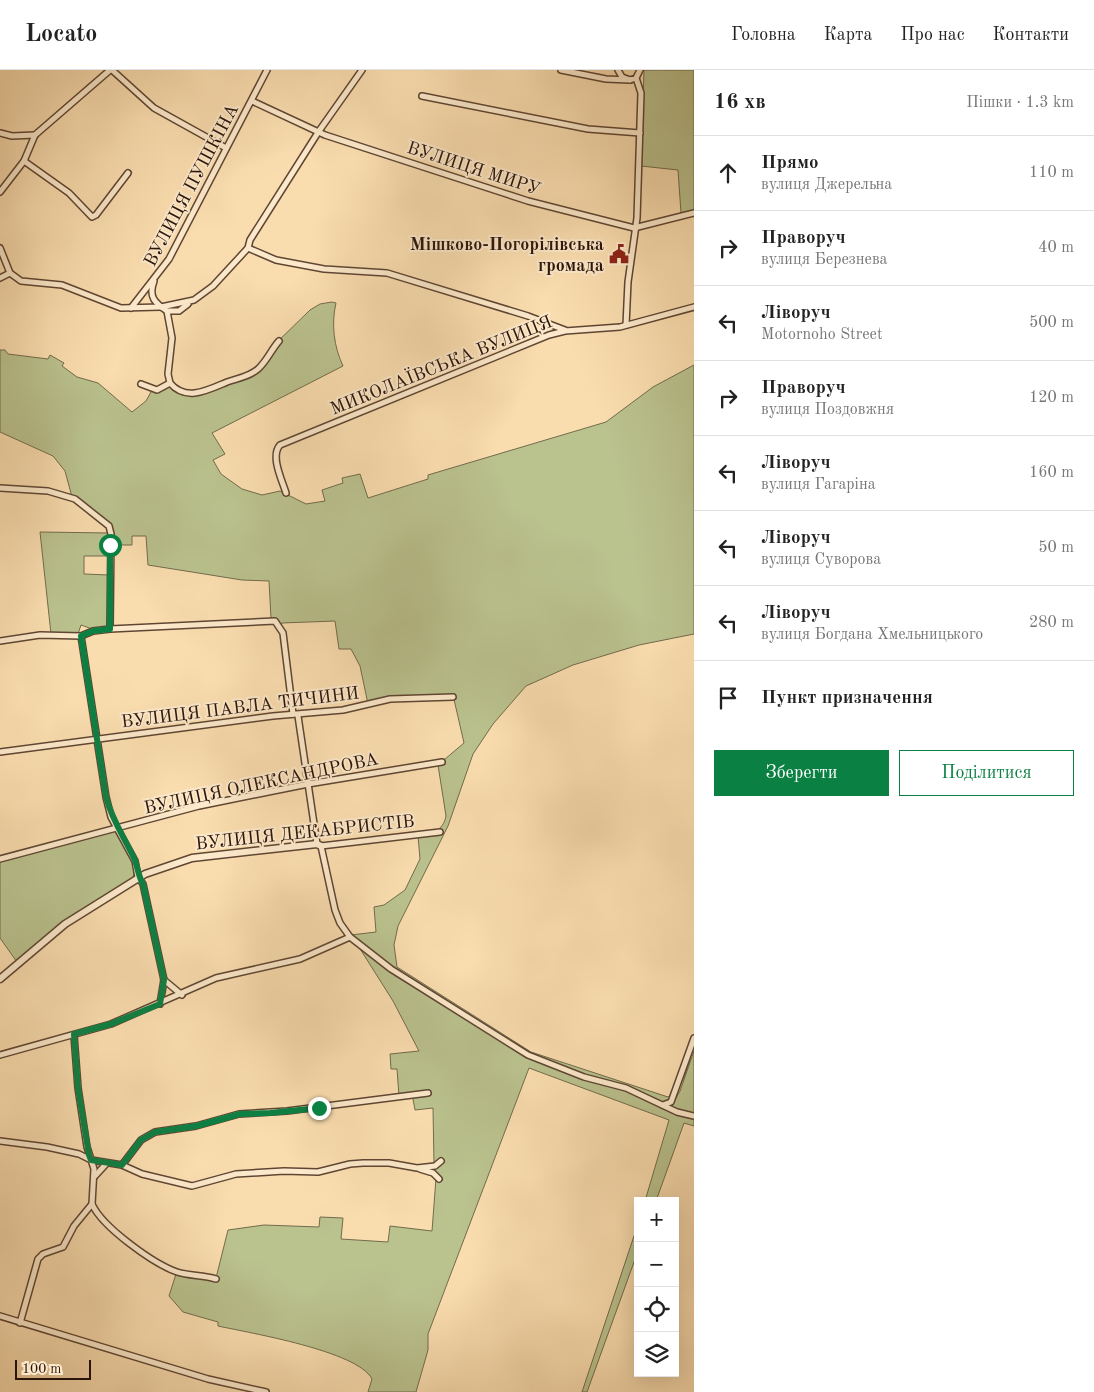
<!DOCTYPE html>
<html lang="uk">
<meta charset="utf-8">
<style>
:root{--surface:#fff;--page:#f6f6f6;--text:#222;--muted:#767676;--line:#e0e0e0;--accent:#0b8043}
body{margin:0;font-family:"Old Standard TT",serif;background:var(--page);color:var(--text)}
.controls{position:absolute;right:15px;bottom:15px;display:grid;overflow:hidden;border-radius:0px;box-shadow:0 5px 20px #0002}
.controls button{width:45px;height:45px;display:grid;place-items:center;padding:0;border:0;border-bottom:1px solid var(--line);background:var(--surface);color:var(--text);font:25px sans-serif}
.scale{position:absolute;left:15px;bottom:12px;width:76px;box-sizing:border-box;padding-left:5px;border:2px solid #2b140a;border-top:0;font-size:14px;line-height:18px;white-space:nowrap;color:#2b140a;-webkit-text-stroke:4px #fce9cb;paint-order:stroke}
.stop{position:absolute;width:15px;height:15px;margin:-11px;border:4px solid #0b8043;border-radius:50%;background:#fff}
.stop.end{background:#0b8043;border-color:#fff;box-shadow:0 1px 5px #0008}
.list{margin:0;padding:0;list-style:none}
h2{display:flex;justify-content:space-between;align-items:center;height:65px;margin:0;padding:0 20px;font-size:21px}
h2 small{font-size:16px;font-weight:400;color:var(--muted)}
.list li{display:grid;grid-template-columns:32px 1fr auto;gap:15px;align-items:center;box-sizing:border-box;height:75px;padding:0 20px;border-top:1px solid var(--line)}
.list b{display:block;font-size:19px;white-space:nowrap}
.list p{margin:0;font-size:16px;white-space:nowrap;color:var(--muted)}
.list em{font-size:16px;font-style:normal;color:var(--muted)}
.actions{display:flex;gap:10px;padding:15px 20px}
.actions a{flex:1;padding:11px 0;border:1px solid var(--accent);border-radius:0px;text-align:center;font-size:18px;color:var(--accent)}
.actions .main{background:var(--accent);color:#fff}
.icon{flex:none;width:28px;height:28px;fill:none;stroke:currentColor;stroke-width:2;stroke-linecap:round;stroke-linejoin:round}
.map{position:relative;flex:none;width:694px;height:1322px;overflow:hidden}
header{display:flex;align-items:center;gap:30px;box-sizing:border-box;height:70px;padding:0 25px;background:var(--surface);border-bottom:1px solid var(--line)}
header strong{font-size:24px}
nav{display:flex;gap:28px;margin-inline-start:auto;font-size:18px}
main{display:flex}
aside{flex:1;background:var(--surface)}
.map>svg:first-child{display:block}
.green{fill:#bac28e;stroke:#726b4c}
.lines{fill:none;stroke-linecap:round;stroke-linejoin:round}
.minor-casing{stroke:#5f4633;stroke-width:8}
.tertiary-casing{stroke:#5f4633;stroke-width:9}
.minor{stroke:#fce9cb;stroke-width:5}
.tertiary{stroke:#fce9cb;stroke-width:6}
.route{stroke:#0b8043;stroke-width:6}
.labels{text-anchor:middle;stroke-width:4;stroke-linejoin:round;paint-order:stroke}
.street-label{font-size:18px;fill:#2b140a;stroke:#fce9cb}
.poi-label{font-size:18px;font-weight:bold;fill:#2b140a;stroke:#fce9cb;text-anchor:end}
</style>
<header>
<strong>Locato</strong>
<nav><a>Головна</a><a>Карта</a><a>Про нас</a><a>Контакти</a></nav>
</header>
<main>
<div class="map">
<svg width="694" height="1322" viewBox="0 0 694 1322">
<rect width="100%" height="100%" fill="#faddaf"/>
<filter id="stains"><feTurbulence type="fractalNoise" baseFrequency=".004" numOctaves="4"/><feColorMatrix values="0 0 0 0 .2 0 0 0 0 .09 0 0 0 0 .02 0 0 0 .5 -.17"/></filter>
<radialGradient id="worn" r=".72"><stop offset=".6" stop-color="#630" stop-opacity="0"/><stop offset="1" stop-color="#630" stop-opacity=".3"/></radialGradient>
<!-- green -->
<g class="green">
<polygon points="644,0 694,0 694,140 681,143 678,100 641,96"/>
<path d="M332 232 336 233C331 254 334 277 343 296L212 363 225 384 213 390 221 404 242 419 262 425 280 421 306 434 325 431 322 420 343 413 342 408 360 404 368 428 428 409V405L606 352 653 317 694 295V564L639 575 573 595 526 616 493 654 473 684 448 756 398 856 394 875 397 897 531 982 668 1027 674 1023 694 965C694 982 681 1027 664 1033L532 986 393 898 351 865 376 862 374 837 384 835 405 820 420 789 418 766C431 763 443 762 446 746L438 695 464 673 453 625 390 628 368 634 360 596 351 579H339L335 551 282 553 281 556 271 548 269 511 242 510 148 495 146 466H132V475H112L111 457 72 427 65 401 53 386 0 362V280H5L8 284 48 289 50 285 64 293 62 296 77 307 98 313 132 342 146 331 152 320 173 316 194 323 243 307 257 298 270 279 310 240 320 234Z"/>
<polygon points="40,462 110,463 109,486 84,486 84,504 109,505 107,558 92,559 81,555 78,564 51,564"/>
<path d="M116 760C124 773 141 794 132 809L17 892 0 868V790Z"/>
<path d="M357 874 527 986 607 1013 694 1048V1056L684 1053 656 1131H645L669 1050 529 998 428 1264V1280L416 1322H368L372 1309C358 1281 250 1263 218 1256V1252L183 1242 169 1226 176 1204 216 1208 228 1160 264 1155 319 1157 320 1147 343 1148 341 1169 388 1172 390 1156 432 1161 436 1108 433 1104 416 1099 434 1095 433 1038 415 1040 412 1024 399 1026 397 999H391L390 984 419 981 393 931Z"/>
<polygon points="694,981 694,1045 671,1037 680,1021"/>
<polygon points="638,1154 638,1181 587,1322 582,1322"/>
</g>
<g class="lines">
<defs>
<g id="minor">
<polyline points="112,0 154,38 226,78"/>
<polyline points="561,0 606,9 630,10"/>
<polyline points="618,0 622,7 630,10 636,8 640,0"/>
<polyline points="422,26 588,59 640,63"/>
<polyline points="252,31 325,65 528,131 634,158 694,143"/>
<polyline points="0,63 12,66 35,65"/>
<polyline points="24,91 69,123 92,147 96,145 128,103"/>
<polyline points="0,122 24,91 35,65 110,0"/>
<polyline points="0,178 10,203"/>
<polyline points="248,178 276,190 324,199 387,203 528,246 565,260"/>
<polyline points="0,208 10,203 21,211 62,215 121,238 161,237 194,230 213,216 248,178 250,170 319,61 362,0"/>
<path d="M154 211C148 227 155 233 167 241H179L188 234"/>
<polyline points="131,238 169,189 267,0"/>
<polyline points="167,241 172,268 168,304 170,313"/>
<polyline points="626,255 628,212 637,148 641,23 636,8"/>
<path d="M141 314 157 320 170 313C186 332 208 320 227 312 238 308 249 307 258 299 267 291 271 280 279 271"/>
<polyline points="0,418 48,421 75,429 109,456 111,464 110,559"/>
<path d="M286 423C282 410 270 386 280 375L549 265 565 261 620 257 694 237"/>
<polyline points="81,566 106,727 111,747 135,791 138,807 143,814 164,910 160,934"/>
<polyline points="0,571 40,565 81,566 93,561 110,559 275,551 283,563 293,644"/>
<polyline points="298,646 317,774"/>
<polyline points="0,682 273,646 343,640 390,629 453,627"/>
<polyline points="440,762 321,776 335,840 340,853 350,867 391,899 528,985 584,1007 626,1018 677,1042 694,1046"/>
<polyline points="0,789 199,736 308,714 442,692"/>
<polyline points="164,910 182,925"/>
<polyline points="0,985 111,954 216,908 300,889 350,867"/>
<polyline points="663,1035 671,1032 694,968"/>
<polyline points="0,1071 47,1077 79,1084 91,1090 122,1095 142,1104 192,1116 236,1104 284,1101 318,1102 350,1094 363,1093 389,1093 417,1098 435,1096 441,1091"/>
<polyline points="122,1095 141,1070 155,1062 196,1056 239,1044 287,1041 428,1023"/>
<polyline points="420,1099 433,1103 439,1109"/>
<polyline points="95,1106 106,1094"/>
<path d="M92 1134C102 1157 154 1194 177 1202 189 1206 203 1205 216 1209"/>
<polyline points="0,1246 208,1309 266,1322"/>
<polyline points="20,1253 38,1189 43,1184 63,1177 74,1156 92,1134 94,1099 87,1077 78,1018 74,965"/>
</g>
<polyline id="tertiary" points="0,909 65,854 145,804 192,788 317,774 321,776"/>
</defs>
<!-- minor casing -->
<use href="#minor" class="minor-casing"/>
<!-- tertiary casing -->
<use href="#tertiary" class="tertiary-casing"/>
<!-- minor -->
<use href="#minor" class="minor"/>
<!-- tertiary -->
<use href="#tertiary" class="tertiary"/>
</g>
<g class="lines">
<!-- route -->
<path class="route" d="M110 475V559L93 561 81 566 106 727C112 750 124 767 134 788 138 797 138 806 143 814L164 910 160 934 111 954 74 964 78 1018 89 1085 91 1090 122 1095 141 1070 155 1062 196 1056 240 1044 270 1043 319 1038"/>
</g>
<!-- icons -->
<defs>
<symbol id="civic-bare" viewBox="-9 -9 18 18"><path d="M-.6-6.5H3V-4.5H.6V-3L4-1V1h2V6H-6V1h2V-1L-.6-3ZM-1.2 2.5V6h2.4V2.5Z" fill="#8f2418" stroke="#fce9cb" stroke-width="2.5" paint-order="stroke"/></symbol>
</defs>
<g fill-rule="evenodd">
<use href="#civic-bare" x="605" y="170" width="28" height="28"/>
</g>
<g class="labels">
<!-- street labels -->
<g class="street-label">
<text transform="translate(474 98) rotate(18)" y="6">ВУЛИЦЯ МИРУ</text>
<text transform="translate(191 115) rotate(-62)" y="6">ВУЛИЦЯ ПУШКІНА</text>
<text transform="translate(441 295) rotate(-22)" y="6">МИКОЛАЇВСЬКА ВУЛИЦЯ</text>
<text transform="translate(240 637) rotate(-7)" y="6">ВУЛИЦЯ ПАВЛА ТИЧИНИ</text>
<text transform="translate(261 713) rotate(-12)" y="6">ВУЛИЦЯ ОЛЕКСАНДРОВА</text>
<text transform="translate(305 762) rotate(-6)" y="6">ВУЛИЦЯ ДЕКАБРИСТІВ</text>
</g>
<!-- poi labels -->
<g class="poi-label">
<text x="604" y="180">Мішково-Погорілівська<tspan x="604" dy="21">громада</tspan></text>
</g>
</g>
<rect width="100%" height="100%" filter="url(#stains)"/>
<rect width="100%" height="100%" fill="url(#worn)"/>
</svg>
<div class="controls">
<button>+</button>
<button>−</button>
<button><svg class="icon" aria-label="locate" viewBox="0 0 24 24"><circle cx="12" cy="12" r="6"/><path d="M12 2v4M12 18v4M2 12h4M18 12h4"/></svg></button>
<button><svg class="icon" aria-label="layers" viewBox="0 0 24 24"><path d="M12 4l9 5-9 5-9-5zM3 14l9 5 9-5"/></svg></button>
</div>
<div class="scale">100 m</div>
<div class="stop" style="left:110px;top:475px"></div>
<div class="stop end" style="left:319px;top:1038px"></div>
</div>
<aside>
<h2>16 хв<small>Пішки · 1.3 km</small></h2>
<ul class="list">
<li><svg class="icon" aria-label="ahead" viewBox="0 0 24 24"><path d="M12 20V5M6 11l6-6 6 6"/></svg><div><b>Прямо</b><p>вулиця Джерельна</p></div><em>110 m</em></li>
<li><svg class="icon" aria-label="right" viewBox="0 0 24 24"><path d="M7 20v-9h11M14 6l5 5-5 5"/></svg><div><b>Праворуч</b><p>вулиця Березнева</p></div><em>40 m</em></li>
<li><svg class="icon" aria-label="left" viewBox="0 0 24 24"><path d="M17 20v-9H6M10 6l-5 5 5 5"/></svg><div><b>Ліворуч</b><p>Motornoho Street</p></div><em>500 m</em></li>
<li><svg class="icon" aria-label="right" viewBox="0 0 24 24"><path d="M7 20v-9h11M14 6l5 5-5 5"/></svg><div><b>Праворуч</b><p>вулиця Поздовжня</p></div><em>120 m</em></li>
<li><svg class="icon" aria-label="left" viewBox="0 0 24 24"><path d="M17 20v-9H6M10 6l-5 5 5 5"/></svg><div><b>Ліворуч</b><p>вулиця Гагаріна</p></div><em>160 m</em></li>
<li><svg class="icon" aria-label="left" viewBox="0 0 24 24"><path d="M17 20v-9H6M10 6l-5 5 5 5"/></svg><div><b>Ліворуч</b><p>вулиця Суворова</p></div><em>50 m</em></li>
<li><svg class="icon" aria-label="left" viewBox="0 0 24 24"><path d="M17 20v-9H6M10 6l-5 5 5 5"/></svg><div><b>Ліворуч</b><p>вулиця Богдана Хмельницького</p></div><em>280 m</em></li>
<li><svg class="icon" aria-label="arrive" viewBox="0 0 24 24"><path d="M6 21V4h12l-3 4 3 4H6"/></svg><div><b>Пункт призначення</b></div></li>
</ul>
<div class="actions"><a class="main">Зберегти</a><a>Поділитися</a></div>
</aside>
</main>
